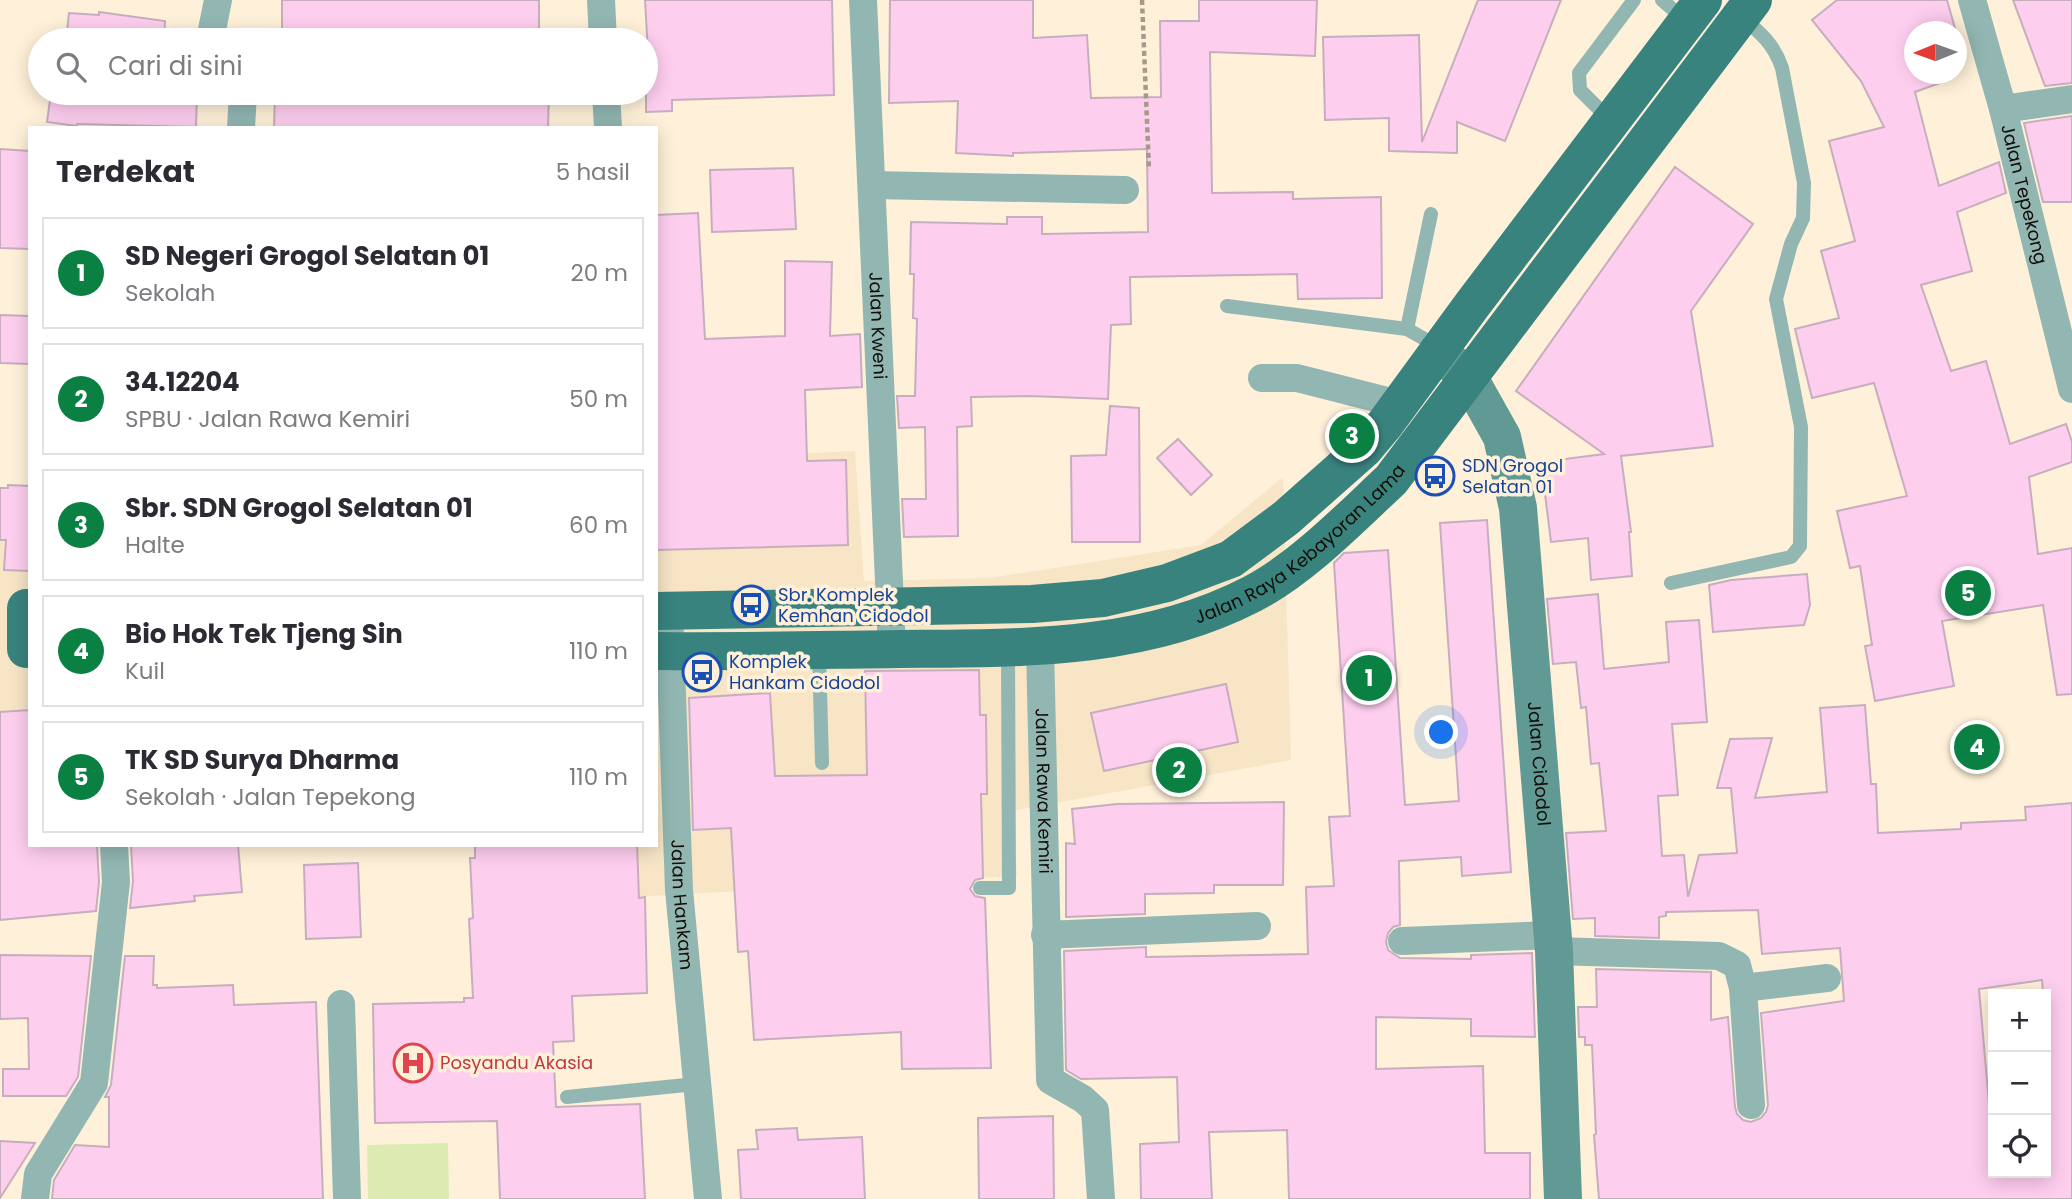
<!DOCTYPE html>
<html lang="id">
<meta charset="utf-8">
<style>
:root{--surface:#fff;--page:#f7f7f7;--text:#2b2b33;--muted:#7c7c81;--line:#e1e1e2;--accent:#0b8043}
body{margin:0;font-family:Poppins,sans-serif;background:var(--page);color:var(--text)}
.controls{position:absolute;right:21px;bottom:21px;display:grid;overflow:hidden;border-radius:0px;box-shadow:0 4px 18px #0003}
.controls button{width:63px;height:63px;display:grid;place-items:center;padding:0;border:0;border-bottom:2px solid var(--line);background:var(--surface);color:var(--text);font:35px sans-serif}
.compass{position:absolute;left:1904px;top:21px;width:63px;height:63px;border-radius:50%;background:var(--surface);box-shadow:0 4px 18px #0003;rotate:269deg}
.you{position:absolute;left:1442px;top:733px;width:24px;height:24px;margin:-18px;border:5px solid #fff;border-radius:50%;background:#1a73e8;box-shadow:0 0 0 10px #1a73e833}
.badge{display:grid;place-items:center;width:46px;height:46px;border-radius:50%;background:var(--accent);color:#fff;font-size:23px;font-weight:700}
.pin{position:absolute;translate:-50% -50%;border:4px solid #fff;box-shadow:0 2px 7px #0006}
.list{margin:0;padding:0;list-style:none}
h2{display:flex;justify-content:space-between;align-items:center;height:91px;margin:0;padding:0 28px;font-size:30px}
h2 small{font-size:23px;font-weight:400;color:var(--muted)}
.list li{display:grid;grid-template-columns:46px 1fr auto;gap:21px;align-items:center;box-sizing:border-box;height:112px;margin:0 14px 14px;padding:0 14px;border:2px solid var(--line);border-radius:0px}
.list b{display:block;font-size:26px;white-space:nowrap}
.list p{margin:0;font-size:23px;white-space:nowrap;color:var(--muted)}
.list em{font-size:23px;font-style:normal;color:var(--muted)}
.icon{flex:none;width:38px;height:38px;fill:none;stroke:currentColor;stroke-width:2;stroke-linecap:round;stroke-linejoin:round}
.map{position:relative;flex:none;width:2072px;height:1199px;overflow:hidden}
.search{position:absolute;background:var(--surface);box-shadow:0 4px 18px #0003;left:28px;top:28px;width:630px;height:77px;display:flex;align-items:center;gap:18px;box-sizing:border-box;padding:0 24px;border-radius:38px;color:var(--muted);font-size:26px}
.panel{position:absolute;background:var(--surface);box-shadow:0 4px 18px #0003;left:28px;top:126px;width:630px;height:721px;border-radius:0px}
.map>svg:first-child{display:block}
.built{fill:#f7e5c6}
.green{fill:#dbebb1}
.building{fill:#feceef;stroke:#c6aebe;stroke-width:2;fill-rule:evenodd}
.lines{fill:none;stroke-linecap:round;stroke-linejoin:round}
.path{stroke:#a59a89;stroke-width:4.5;stroke-dasharray:5 3.5;stroke-linecap:butt}
.lane{stroke:#92b7b3;stroke-width:14}
.street{stroke:#92b7b3;stroke-width:28}
.secondary{stroke:#619994;stroke-width:38}
.primary{stroke:#39837e;stroke-width:38}
.labels{text-anchor:middle;stroke-width:7;stroke-linejoin:round;paint-order:stroke}
.street-label{font-size:18px;fill:#120d06;stroke:#fff1d9}
.transit-label{font-size:18px;fill:#164399;stroke:#fff1d9;text-anchor:start}
.health-label{font-size:18px;fill:#be3a42;stroke:#fff1d9;text-anchor:start}
</style>
<div class="map">
<svg width="2072" height="1199" viewBox="0 0 2072 1199">
<rect width="100%" height="100%" fill="#fff1d9"/>
<!-- built -->
<g class="built">
<polygon points="855,451 864,581 990,578 1201,545 1283,477 1291,760 1012,811 1017,876 631,897 628,845 656,845 656,460"/>
<polygon points="30,488 30,834 0,837 0,489"/>
</g>
<!-- green -->
<polygon class="green" points="448,1143 449,1199 368,1199 367,1145"/>
<!-- building -->
<g class="building">
<polygon points="282,0 539,0 539,32 450,33 450,40 282,39"/>
<polygon points="645,0 832,0 834,95 672,100 672,111 646,112 646,69 649,69"/>
<polygon points="890,0 1033,0 1033,38 1087,35 1091,98 1161,97 1160,21 1199,21 1199,0 1317,0 1315,56 1210,52 1212,193 1293,192 1293,199 1381,197 1382,298 1298,299 1297,274 1130,277 1131,324 1111,325 1108,399 1030,396 971,397 972,426 957,427 958,536 904,537 902,499 926,499 925,427 899,428 897,396 915,396 917,319 913,318 914,274 910,274 911,222 1007,224 1007,217 1042,217 1042,234 1148,232 1147,149 1013,153 1013,156 956,153 958,101 889,103"/>
<polygon points="1478,0 1561,0 1505,141 1457,122 1457,153 1389,151 1389,118 1325,120 1323,37 1419,35 1422,142"/>
<polygon points="1837,0 1947,0 1956,32 1914,32 1914,74 1936,74 1940,83 1915,92 1939,186 1999,162 2006,193 1957,212 1972,271 1921,285 1951,371 1986,361 2010,444 2066,424 2072,442 2072,462 2029,477 2038,554 2072,548 2072,694 2057,695 2043,605 1942,621 1954,686 1875,701 1865,646 1872,645 1860,566 1850,568 1837,511 1907,496 1874,383 1812,398 1795,329 1839,318 1821,251 1855,241 1829,141 1884,127 1861,81 1812,20"/>
<polygon points="2013,0 2072,0 2072,83 2045,86"/>
<polygon points="99,12 165,21 164,40 66,40 69,13 99,15"/>
<polygon points="51,93 118,93 197,97 196,127 77,124 77,126 47,122"/>
<polygon points="275,93 345,93 345,103 410,101 410,93 549,93 548,128 274,128"/>
<polygon points="2072,116 2072,202 2043,202 2024,123"/>
<polygon points="0,149 30,151 30,249 0,248"/>
<polygon points="1675,167 1753,224 1691,311 1713,446 1621,456 1631,532 1629,532 1632,576 1591,580 1588,538 1551,542 1541,462 1604,454 1516,391"/>
<polygon points="793,168 796,229 712,232 710,170"/>
<polygon points="698,213 705,339 785,336 785,261 832,262 830,336 860,334 862,387 805,390 807,461 846,460 848,545 656,550 656,215"/>
<polygon points="0,315 30,316 30,364 0,363"/>
<polygon points="1110,406 1139,408 1140,542 1072,542 1071,456 1106,455"/>
<polygon points="1178,439 1212,475 1191,495 1157,458"/>
<polygon points="8,485 30,486 30,571 4,570 6,540 0,540 0,488 8,488"/>
<polygon points="1487,520 1511,872 1462,876 1461,857 1399,861 1400,925 1393,927 1388,933 1386,942 1388,950 1400,958 1471,959 1471,955 1532,953 1535,1037 1471,1036 1471,1019 1376,1017 1376,1069 1483,1066 1485,1153 1530,1153 1530,1199 1289,1199 1287,1130 1209,1132 1212,1199 1141,1199 1140,1144 1179,1142 1177,1077 1081,1079 1066,1070 1064,951 1146,947 1146,957 1308,954 1306,887 1334,886 1329,817 1350,816 1334,563 1344,553 1388,550 1405,805 1459,801 1440,523"/>
<polygon points="1807,574 1810,605 1804,625 1713,632 1709,585 1731,580"/>
<path d="M1598 594 1604 669 1669 662 1666 622 1699 620 1707 722 1672 724 1678 795 1658 796 1662 856 1684 855 1688 897 1699 855 1737 853 1731 788H1717L1730 739 1772 738 1755 798 1827 792 1820 708 1865 705 1871 784H1876L1878 833 1961 829V823L2026 820 2025 807 2072 803V1199H1599L1594 1135 1596 1134 1592 1045H1585V1037H1579L1578 1007H1597L1596 969 1711 972V1020L1728 1017 1735 1107 1737 1114 1743 1120 1751 1122 1761 1118 1766 1112 1768 1105 1761 1013 1844 1001 1840 948 1762 954 1758 910 1666 912V916L1659 917V938L1595 936V918L1573 919 1566 833 1606 831 1599 763 1591 764 1586 707 1581 708 1576 662 1553 664 1547 599ZM2042 980 2043 994H2046V1173H1993V1149L1979 989Z"/>
<polygon points="979,670 980,715 986,715 987,794 981,794 983,878 975,880 970,889 975,896 985,898 991,1068 902,1069 901,1032 754,1040 748,951 738,952 731,828 693,830 689,698 770,693 775,776 867,775 865,671"/>
<polygon points="1226,684 1238,742 1104,771 1091,713"/>
<polygon points="30,710 30,845 97,846 99,882 96,911 0,920 0,712"/>
<polygon points="1284,802 1283,885 1214,885 1214,893 1145,894 1145,914 1066,917 1066,843 1075,844 1072,809 1117,804"/>
<polygon points="131,845 238,845 242,892 194,896 195,901 130,908 133,881"/>
<polygon points="475,845 637,845 639,898 645,897 647,993 572,996 574,1041 553,1042 556,1107 640,1104 645,1199 500,1199 497,1121 375,1123 373,1004 464,1002 464,998 473,998 469,919 473,918 470,858 475,858"/>
<polygon points="358,863 361,937 306,939 304,865"/>
<polygon points="0,955 91,956 78,1077 66,1096 3,1096 3,1069 29,1069 28,1018 0,1019"/>
<polygon points="125,956 154,956 153,985 157,985 157,988 233,985 234,1005 316,1002 323,1199 52,1199 54,1180 75,1145 109,1147 109,1097 105,1097 111,1085"/>
<polygon points="1053,1116 1054,1199 979,1199 978,1118"/>
<polygon points="797,1128 798,1140 862,1137 865,1199 741,1199 738,1150 758,1149 756,1130"/>
<polygon points="0,1141 35,1143 0,1198"/>
</g>
<g class="lines">
<!-- path -->
<polyline class="path" points="1142,0 1149,170"/>
<!-- lane -->
<g class="lane">
<polyline points="1662,0 1685,20"/>
<polyline points="1610,120 1580,90 1579,73 1634,0"/>
<polyline points="1227,306 1407,329 1428,341 1437,350"/>
<polyline points="1407,329 1431,214"/>
<path d="M1671 583 1791 557 1800 546 1801 427 1776 299 1791 244 1803 218 1804 183 1782 68C1774 44 1760 32 1741 17"/>
<polyline points="819,653 822,763"/>
<polyline points="980,888 1009,888 1008,649"/>
<polyline points="567,1097 696,1084"/>
</g>
<!-- street -->
<g class="street">
<polyline points="601,0 603,40"/>
<path id="s1" d="M863 0 892 649"/>
<path id="s2" d="M1972 0 2003 109 2072 389"/>
<polyline points="210,40 218,0"/>
<polyline points="606,93 608,128"/>
<polyline points="2003,109 2072,99"/>
<polyline points="241,128 243,93"/>
<polyline points="872,185 1125,190"/>
<polyline points="1262,378 1297,378 1399,404"/>
<path id="s3" d="M669 611 679 890 708 1199"/>
<path id="s4" d="M1040 647 1050 1080 1083 1099 1095 1110 1101 1199"/>
<polyline points="1045,935 1257,926"/>
<polyline points="1402,941 1552,935"/>
<polyline points="1554,951 1719,956 1737,965 1743,988 1827,978"/>
<polyline points="1743,988 1751,1105"/>
<polyline points="341,1004 347,1199"/>
<polyline points="35,1199 38,1174 94,1083 116,882 114,845"/>
</g>
<!-- secondary -->
<path class="secondary" id="s5" d="M1438 351 1469 378 1502 437 1518 508 1554 951 1563 1199"/>
<!-- primary -->
<g class="primary">
<polyline points="26,608 26,649"/>
<polyline points="656,611 1032,604 1103,598 1167,583 1231,559 1286,518 1364,449 1385,424 1472,305 1703,0"/>
<path id="s6" d="M656 651C737 652 819 650 900 649 1020 648 1142 651 1252 594 1302 568 1350 518 1391 480L1753 0"/>
</g>
</g>
<!-- icons -->
<defs>
<symbol id="bus-ring" viewBox="-11 -11 22 22"><circle r="9.5" fill="#fff1d9" stroke="#1a4fb4" stroke-width="1.5"/><path d="M-5-6H5V4H4V6H2V4H-2V6H-4V4H-5ZM-3.5-4V0h7V-4ZM-3.5 1.2v1.5H-2V1.2ZM2 1.2v1.5H3.5V1.2Z" fill="#1a4fb4"/></symbol>
<symbol id="hospital-ring" viewBox="-11 -11 22 22"><circle r="9.5" fill="#fff1d9" stroke="#e0444e" stroke-width="1.5"/><path d="M-5-5h3v3.5h4V-5h3V5h-3V1.5h-4V5h-3Z" fill="#e0444e"/></symbol>
</defs>
<g fill-rule="evenodd">
<use href="#bus-ring" x="1413" y="454" width="44" height="44"/>
<use href="#bus-ring" x="729" y="583" width="44" height="44"/>
<use href="#bus-ring" x="680" y="650" width="44" height="44"/>
<use href="#hospital-ring" x="391" y="1041" width="44" height="44"/>
</g>
<g class="labels">
<!-- street labels -->
<g class="street-label">
<text dy="6" stroke="none"><textPath href="#s2" startOffset="201">Jalan Tepekong</textPath></text>
<text dy="6" stroke="none"><textPath href="#s1" startOffset="326">Jalan Kweni</textPath></text>
<text dy="6" stroke="none"><textPath href="#s6" startOffset="672">Jalan Raya Kebayoran Lama</textPath></text>
<text dy="6" stroke="none"><textPath href="#s5" startOffset="438">Jalan Cidodol</textPath></text>
<text dy="6" stroke="none"><textPath href="#s4" startOffset="144">Jalan Rawa Kemiri</textPath></text>
<text dy="6" stroke="none"><textPath href="#s3" startOffset="294">Jalan Hankam</textPath></text>
</g>
<!-- transit labels -->
<g class="transit-label">
<text x="1462" y="472">SDN Grogol<tspan x="1462" dy="21">Selatan 01</tspan></text>
<text x="778" y="601">Sbr. Komplek<tspan x="778" dy="21">Kemhan Cidodol</tspan></text>
<text x="729" y="668">Komplek<tspan x="729" dy="21">Hankam Cidodol</tspan></text>
</g>
<!-- health labels -->
<g class="health-label">
<text x="440" y="1069">Posyandu Akasia</text>
</g>
</g>
</svg>
<div class="controls">
<button>+</button>
<button>−</button>
<button><svg class="icon" aria-label="locate" viewBox="0 0 24 24"><circle cx="12" cy="12" r="6"/><path d="M12 2v4M12 18v4M2 12h4M18 12h4"/></svg></button>
</div>
<svg class="compass" viewBox="-18 -18 36 36"><path d="M0-13l5 13h-10z" fill="#e53935"/><path d="M0 13l5-13h-10z" fill="#7c7c81"/></svg>
<div class="you"></div>
<div class="pin badge" style="left:1369px;top:678px">1</div>
<div class="pin badge" style="left:1179px;top:770px">2</div>
<div class="pin badge" style="left:1352px;top:436px">3</div>
<div class="pin badge" style="left:1977px;top:747px">4</div>
<div class="pin badge" style="left:1968px;top:593px">5</div>
<div class="search"><svg class="icon" aria-label="search" viewBox="0 0 24 24"><circle cx="10" cy="10" r="6"/><path d="M15 15l6 6"/></svg>Cari di sini</div>
<section class="panel">
<h2>Terdekat<small>5 hasil</small></h2>
<ul class="list">
<li><span class="badge">1</span><div><b>SD Negeri Grogol Selatan 01</b><p>Sekolah</p></div><em>20 m</em></li>
<li><span class="badge">2</span><div><b>34.12204</b><p>SPBU · Jalan Rawa Kemiri</p></div><em>50 m</em></li>
<li><span class="badge">3</span><div><b>Sbr. SDN Grogol Selatan 01</b><p>Halte</p></div><em>60 m</em></li>
<li><span class="badge">4</span><div><b>Bio Hok Tek Tjeng Sin</b><p>Kuil</p></div><em>110 m</em></li>
<li><span class="badge">5</span><div><b>TK SD Surya Dharma</b><p>Sekolah · Jalan Tepekong</p></div><em>110 m</em></li>
</ul>
</section>
</div>
